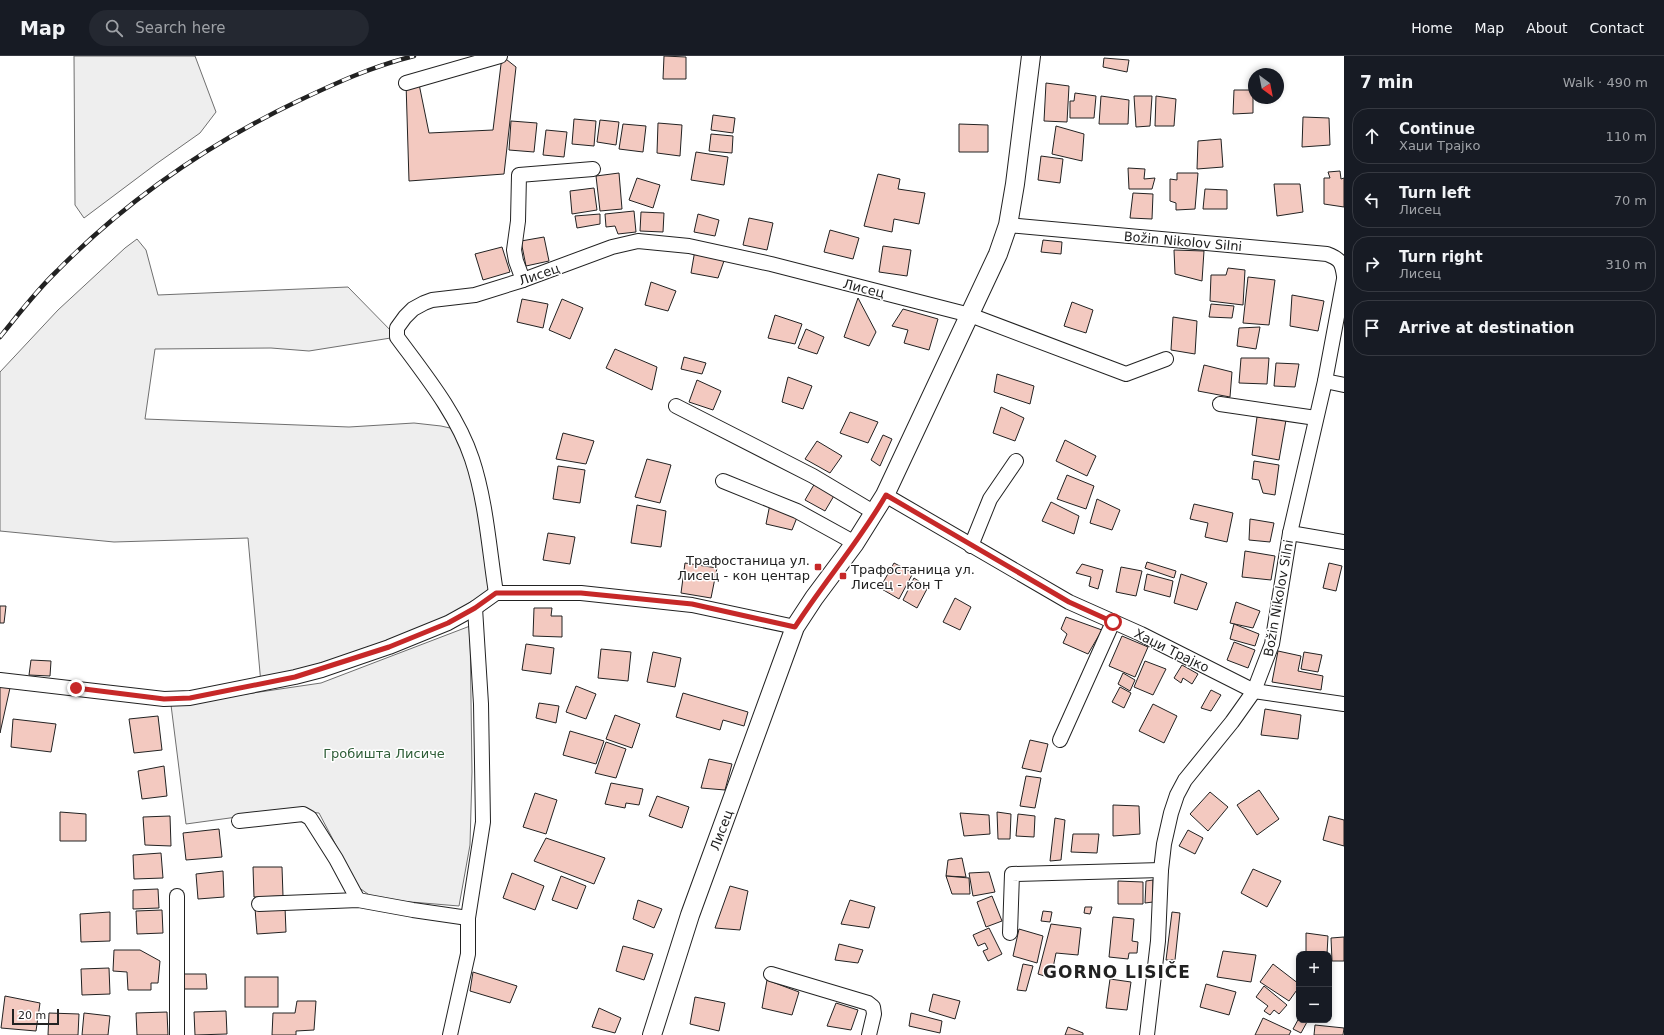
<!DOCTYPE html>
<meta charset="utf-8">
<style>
:root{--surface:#171b24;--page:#242831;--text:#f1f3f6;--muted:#9ea1a6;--line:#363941}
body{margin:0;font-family:"DejaVu Sans",sans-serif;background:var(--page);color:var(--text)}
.controls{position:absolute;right:12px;bottom:12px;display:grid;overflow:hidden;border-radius:8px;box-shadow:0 2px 6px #0003}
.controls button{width:36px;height:36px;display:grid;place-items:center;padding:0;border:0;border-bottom:1px solid var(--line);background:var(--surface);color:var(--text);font:20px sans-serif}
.compass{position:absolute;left:1248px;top:12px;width:36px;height:36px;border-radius:50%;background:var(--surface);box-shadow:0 2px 6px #0003;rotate:148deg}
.scale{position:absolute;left:12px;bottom:10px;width:47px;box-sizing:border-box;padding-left:4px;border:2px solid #222;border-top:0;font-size:11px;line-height:14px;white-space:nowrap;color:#222;-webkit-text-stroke:3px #fff;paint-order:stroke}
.stop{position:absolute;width:12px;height:12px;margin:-9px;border:3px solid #c62828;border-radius:50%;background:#fff}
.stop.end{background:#c62828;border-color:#fff;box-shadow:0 1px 4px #0008}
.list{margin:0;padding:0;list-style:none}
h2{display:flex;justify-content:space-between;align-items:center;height:52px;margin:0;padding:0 16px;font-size:17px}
h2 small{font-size:13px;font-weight:400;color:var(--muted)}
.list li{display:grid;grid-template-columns:26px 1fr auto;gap:12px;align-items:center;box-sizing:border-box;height:56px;margin:0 8px 8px;padding:0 8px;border:1px solid var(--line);border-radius:16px}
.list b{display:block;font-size:15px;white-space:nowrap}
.list p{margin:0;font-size:13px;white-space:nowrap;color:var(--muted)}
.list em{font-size:13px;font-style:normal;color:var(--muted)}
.icon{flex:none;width:22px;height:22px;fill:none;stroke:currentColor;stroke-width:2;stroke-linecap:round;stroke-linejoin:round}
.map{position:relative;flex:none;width:1344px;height:979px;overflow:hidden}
header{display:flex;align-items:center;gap:24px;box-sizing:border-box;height:56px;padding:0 20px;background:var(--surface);border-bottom:1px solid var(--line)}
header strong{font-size:19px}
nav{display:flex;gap:22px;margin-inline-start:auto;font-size:14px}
.search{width:280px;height:36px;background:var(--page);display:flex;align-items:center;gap:10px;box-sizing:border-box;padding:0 14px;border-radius:22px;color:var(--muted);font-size:15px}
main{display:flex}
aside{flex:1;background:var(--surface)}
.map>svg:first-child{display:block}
.green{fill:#eee;stroke:#6f6f6f}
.building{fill:#f3c9c0;stroke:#222}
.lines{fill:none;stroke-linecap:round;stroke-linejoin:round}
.minor-casing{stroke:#222;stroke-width:16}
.tertiary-casing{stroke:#222;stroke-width:20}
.minor{stroke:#fff;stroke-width:14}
.tertiary{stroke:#fff;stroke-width:18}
.rail-casing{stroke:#222;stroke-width:4.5}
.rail{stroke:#fff;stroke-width:3;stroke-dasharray:9;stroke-linecap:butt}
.route{stroke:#c62828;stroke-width:5}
.poi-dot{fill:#c62828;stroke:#fff;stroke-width:1.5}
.labels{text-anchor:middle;stroke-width:3;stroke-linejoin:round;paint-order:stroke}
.street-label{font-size:13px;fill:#222;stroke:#fff}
.poi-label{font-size:13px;fill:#222;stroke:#fff;text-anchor:end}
.park-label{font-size:13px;fill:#2f5e38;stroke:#fff}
.district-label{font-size:17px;font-weight:bold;letter-spacing:1px;fill:#222;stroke:#fff}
</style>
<header>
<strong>Map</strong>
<div class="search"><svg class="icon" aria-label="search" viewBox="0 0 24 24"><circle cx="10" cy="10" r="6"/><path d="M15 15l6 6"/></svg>Search here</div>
<nav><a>Home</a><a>Map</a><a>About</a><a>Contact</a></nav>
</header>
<main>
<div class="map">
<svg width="1344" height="979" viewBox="0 0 1344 979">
<rect width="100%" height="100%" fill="#fff"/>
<!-- green -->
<g class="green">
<polygon points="74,0 195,0 216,56 200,77 156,108 84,162 75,149"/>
<polygon points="137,183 146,194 158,239 348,231 397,281 309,295 271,292 155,293 145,363 349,371 414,367 441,370 459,374 465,387 496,537 389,591 261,628 248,482 114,486 0,475 0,316 58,254 125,192"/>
<polygon points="470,570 472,716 470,789 459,850 375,843 358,831 319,757 288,754 186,768 171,649 321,627"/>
</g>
<!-- building -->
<g class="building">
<polygon points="502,0 516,11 504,118 409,125 406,27 418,23 429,77 493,74"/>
<polygon points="664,0 686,1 686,23 663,23"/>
<polygon points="1104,2 1129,4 1127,16 1103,11"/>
<polygon points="1046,27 1069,30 1067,66 1044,65"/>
<polygon points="1234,34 1253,34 1253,57 1233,58"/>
<polygon points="1075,37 1096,40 1094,62 1070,62 1070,45 1074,45"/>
<polygon points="1101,40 1129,44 1128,68 1099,68"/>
<polygon points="1134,40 1152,40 1150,70 1136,71"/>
<polygon points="1156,40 1176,43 1174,70 1155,70"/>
<polygon points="713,59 735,62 733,77 711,74"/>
<polygon points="1303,61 1329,62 1330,89 1302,91"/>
<polygon points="574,63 596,65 594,90 572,88"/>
<polygon points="600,64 619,66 616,89 597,86"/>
<polygon points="511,65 537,67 534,96 509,94"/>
<polygon points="658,67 682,69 680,100 657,97"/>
<polygon points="623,68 646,70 643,96 619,93"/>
<polygon points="959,68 988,69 988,96 959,96"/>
<polygon points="1056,70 1084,78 1082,105 1052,98"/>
<polygon points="546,74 567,76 564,101 543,99"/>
<polygon points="711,78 733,80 732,97 709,95"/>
<polygon points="1221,83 1223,111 1197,113 1198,85"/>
<polygon points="696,96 728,101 724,129 691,124"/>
<polygon points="1041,100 1063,103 1060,127 1038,124"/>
<polygon points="1128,112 1145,113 1144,123 1155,122 1152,133 1129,133"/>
<polygon points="1340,115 1341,123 1344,122 1344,151 1324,148 1324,122 1330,122 1328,116"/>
<polygon points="619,117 622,153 600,155 596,120"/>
<polygon points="1177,117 1198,117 1195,153 1176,154 1176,147 1170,145 1170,123 1177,124"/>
<polygon points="878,118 900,123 898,133 925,137 919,168 894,163 892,176 864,170"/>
<polygon points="637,122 660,129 653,152 629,144"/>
<polygon points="1274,128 1300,128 1303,156 1277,160"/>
<polygon points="594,132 597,154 572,158 570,135"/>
<polygon points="1205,133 1227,134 1227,153 1203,153"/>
<polygon points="1133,137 1153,138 1152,163 1130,162"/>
<polygon points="634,155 636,176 618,178 615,170 606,171 605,158"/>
<polygon points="641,156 664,157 663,176 640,175"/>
<polygon points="600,158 600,168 577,172 575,160"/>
<polygon points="698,158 719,164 715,180 694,176"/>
<polygon points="749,162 773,167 767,194 743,189"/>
<polygon points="830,174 859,182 853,203 824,196"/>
<polygon points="544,181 549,205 526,210 521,185"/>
<polygon points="1043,184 1062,186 1061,198 1041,196"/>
<polygon points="883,190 911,194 907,220 879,216"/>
<polygon points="502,191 510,216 483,224 475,198"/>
<polygon points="695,194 725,202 718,222 691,217"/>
<polygon points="1174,194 1204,195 1202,225 1175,218"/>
<polygon points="1228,212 1245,214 1243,249 1210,245 1211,219 1226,219"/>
<polygon points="1248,221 1275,224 1269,269 1243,267"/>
<polygon points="651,226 676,235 668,255 645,249"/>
<polygon points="1292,239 1324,245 1318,275 1290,270"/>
<polygon points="858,242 876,276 869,290 844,281"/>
<polygon points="522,243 548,248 543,272 517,266"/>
<polygon points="562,243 583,252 570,283 549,274"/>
<polygon points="1072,246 1093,254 1086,277 1064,270"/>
<polygon points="1211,248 1234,250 1232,262 1209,261"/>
<polygon points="903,253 938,263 929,294 904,287 908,274 892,270"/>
<polygon points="775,259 802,268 795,288 768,282"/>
<polygon points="1173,261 1197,265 1195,298 1171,294"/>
<polygon points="1260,271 1256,293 1237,290 1239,272"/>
<polygon points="806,273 824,281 817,298 798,292"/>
<polygon points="615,293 657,311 652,334 606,312"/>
<polygon points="684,301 706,307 702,318 681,313"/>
<polygon points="1241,302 1269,302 1267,328 1239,327"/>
<polygon points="1276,307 1299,308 1295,331 1274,330"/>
<polygon points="1204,309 1232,316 1230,341 1198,335"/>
<polygon points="997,318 1034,330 1030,348 994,336"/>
<polygon points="788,321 812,330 803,353 782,346"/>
<polygon points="697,324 721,335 713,354 689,346"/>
<polygon points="1001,351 1024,362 1015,385 993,377"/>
<polygon points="850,356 878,366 868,387 840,377"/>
<polygon points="1257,361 1286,364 1279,404 1252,399"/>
<polygon points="563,377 594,385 586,408 556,403"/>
<polygon points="883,379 892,383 880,410 871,404"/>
<polygon points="1065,384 1096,400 1087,420 1056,405"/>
<polygon points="817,385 842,400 830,417 805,403"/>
<polygon points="647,403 671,409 660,447 635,441"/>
<polygon points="1254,405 1279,409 1275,439 1263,437 1259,424 1252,423"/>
<polygon points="558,410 585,414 580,447 553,443"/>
<polygon points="1067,419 1094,430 1086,453 1057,443"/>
<polygon points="815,427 835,438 825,455 805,444"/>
<polygon points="1097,443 1120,454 1112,474 1090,467"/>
<polygon points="1051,446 1079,460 1074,478 1042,465"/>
<polygon points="770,448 798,459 792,474 766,468"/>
<polygon points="1194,448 1233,457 1227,486 1205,481 1208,467 1190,463"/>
<polygon points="637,449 666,455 661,491 631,487"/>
<polygon points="1250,463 1274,467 1270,486 1249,484"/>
<polygon points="548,477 575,481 570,508 543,504"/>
<polygon points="1245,495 1275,500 1271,524 1242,521"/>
<polygon points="1147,506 1176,515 1174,522 1145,512"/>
<polygon points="685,507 717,512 711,542 681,537"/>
<polygon points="894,507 913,517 899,543 880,532"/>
<polygon points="1329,507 1342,510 1336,535 1323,532"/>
<polygon points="1082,508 1103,514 1098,533 1089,530 1091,521 1076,517"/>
<polygon points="1121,511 1142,515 1136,540 1116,536"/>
<polygon points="1147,518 1173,525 1170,541 1144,534"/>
<polygon points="1181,518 1207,527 1197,554 1174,547"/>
<polygon points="914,522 928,531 917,552 903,544"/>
<polygon points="955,542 971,551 960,574 943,566"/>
<polygon points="1236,546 1260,555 1253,572 1230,567"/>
<polygon points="0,550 6,550 4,567 0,567"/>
<polygon points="534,552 552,552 551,560 562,560 562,581 533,580"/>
<polygon points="1066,561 1102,574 1088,598 1063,587 1067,578 1061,573"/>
<polygon points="1234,568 1259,578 1255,590 1230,583"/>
<polygon points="1122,580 1148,591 1135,621 1109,610"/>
<polygon points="1234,586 1255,594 1248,612 1227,604"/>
<polygon points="526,588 554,592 551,618 522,614"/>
<polygon points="601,593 631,596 628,625 598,622"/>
<polygon points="1278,595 1301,600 1298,615 1323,620 1321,634 1272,626"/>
<polygon points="653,596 681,602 675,631 647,626"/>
<polygon points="1304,596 1322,599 1318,616 1301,613"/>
<polygon points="31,604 51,605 50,620 29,619"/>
<polygon points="1145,605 1166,613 1153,639 1134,631"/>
<polygon points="1182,609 1198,618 1192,628 1183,622 1181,627 1174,622"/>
<polygon points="1123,617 1135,624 1130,635 1118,628"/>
<polygon points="0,629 10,632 0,677"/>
<polygon points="576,630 596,638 586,663 566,656"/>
<polygon points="1120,631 1131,637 1124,652 1112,646"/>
<polygon points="1211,634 1221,639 1211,655 1201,652"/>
<polygon points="683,637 748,656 744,670 723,664 720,674 676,661"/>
<polygon points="539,647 559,650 556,667 536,662"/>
<polygon points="1153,648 1177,660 1164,687 1139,675"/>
<polygon points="1265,653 1301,659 1298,683 1261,679"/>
<polygon points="615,659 640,668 632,692 606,683"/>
<polygon points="158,660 162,694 134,697 129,663"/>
<polygon points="13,663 56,668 51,696 11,691"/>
<polygon points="570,675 604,685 596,708 563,699"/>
<polygon points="1030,684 1048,688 1041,716 1022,712"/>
<polygon points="606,686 626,693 616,722 595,717"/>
<polygon points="709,703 732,708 725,734 701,732"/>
<polygon points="164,710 167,740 142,743 138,715"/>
<polygon points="1026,720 1041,722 1035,752 1020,750"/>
<polygon points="611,727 643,733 639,749 626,747 625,752 605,748"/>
<polygon points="1259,734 1279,763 1257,779 1237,749"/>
<polygon points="1210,736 1228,751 1208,775 1190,758"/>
<polygon points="535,737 557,744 546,778 523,771"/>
<polygon points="657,740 689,751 682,772 649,760"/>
<polygon points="1113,749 1139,750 1140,778 1113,780"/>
<polygon points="60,756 86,758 86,785 60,785"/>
<polygon points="997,756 1011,758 1010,783 998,783"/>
<polygon points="960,757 989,759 990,778 964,780"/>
<polygon points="1018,758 1035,760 1034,781 1016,780"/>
<polygon points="170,760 171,790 145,789 143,761"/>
<polygon points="1329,760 1344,764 1344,790 1323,784"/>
<polygon points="1055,762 1065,764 1061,804 1050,805"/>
<polygon points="219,773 222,801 186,804 183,777"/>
<polygon points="1188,774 1203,782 1195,798 1179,790"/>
<polygon points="1073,778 1099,778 1097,797 1071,796"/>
<polygon points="546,782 605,802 594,828 534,805"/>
<polygon points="161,797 163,822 134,823 133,799"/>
<polygon points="962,802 966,821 946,820 948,804"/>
<polygon points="253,811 282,811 283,840 254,841"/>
<polygon points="1253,813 1281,825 1267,851 1241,837"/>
<polygon points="223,815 224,841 198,843 196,818"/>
<polygon points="989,816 995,836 973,840 969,817"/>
<polygon points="512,817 544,830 535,854 503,842"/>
<polygon points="561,820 586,830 577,853 552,844"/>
<polygon points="946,820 969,822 970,838 952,838"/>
<polygon points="1153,824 1153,846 1145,847 1146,825"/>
<polygon points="1118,825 1143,826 1143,848 1118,848"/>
<polygon points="730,830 748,835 740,874 715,872"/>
<polygon points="158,833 159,852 133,853 133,834"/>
<polygon points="992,840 1002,865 986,871 977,846"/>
<polygon points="638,844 662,853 654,872 633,863"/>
<polygon points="850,844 875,851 869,872 841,868"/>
<polygon points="285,851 286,876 257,878 255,852"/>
<polygon points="1085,851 1092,851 1090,858 1084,857"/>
<polygon points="162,854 163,877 137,878 136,855"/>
<polygon points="1043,855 1052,856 1050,866 1041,865"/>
<polygon points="110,856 110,885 81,886 80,858"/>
<polygon points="1172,856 1180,857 1175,904 1166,904"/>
<polygon points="1113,861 1134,863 1132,885 1138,886 1137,897 1129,897 1128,903 1109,901"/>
<polygon points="1051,868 1081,872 1078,899 1056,897 1051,922 1038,918"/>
<polygon points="989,872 1002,898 988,905 983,895 988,893 985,887 978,890 973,879"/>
<polygon points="1019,873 1043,880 1037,907 1013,900"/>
<polygon points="1306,877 1328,880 1327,898 1306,898"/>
<polygon points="1344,881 1344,905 1332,905 1331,882"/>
<polygon points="839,888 863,894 858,907 835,904"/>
<polygon points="623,890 653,898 644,924 616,915"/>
<polygon points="114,894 140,894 160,905 158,927 151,927 151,934 128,934 127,916 113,915"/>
<polygon points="1223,895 1256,899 1251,926 1217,921"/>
<polygon points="1023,908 1033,910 1026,935 1017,934"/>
<polygon points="1273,908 1299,928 1299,931 1289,945 1260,926"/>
<polygon points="109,912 110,938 82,939 81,913"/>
<polygon points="473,916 517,930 510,947 470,935"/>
<polygon points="182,918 206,918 207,933 183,933"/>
<rect x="245" y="921" width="33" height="30"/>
<polygon points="1110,923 1131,926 1127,954 1106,952"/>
<polygon points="767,924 799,936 792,959 762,952"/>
<polygon points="1206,928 1236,936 1229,959 1200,951"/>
<polygon points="1264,930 1287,949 1279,958 1274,954 1270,959 1264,955 1268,950 1256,941"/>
<polygon points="933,938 960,945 955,963 929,955"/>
<polygon points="5,940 40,947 36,975 1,972"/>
<polygon points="695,941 725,947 719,975 690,968"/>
<polygon points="297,945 316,945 314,974 296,975 296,979 272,979 273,957 295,957"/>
<polygon points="836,947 858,954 851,974 827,970"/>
<polygon points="599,952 621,962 615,977 592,971"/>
<polygon points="226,955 227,978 195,979 194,956"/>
<polygon points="167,956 168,979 137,979 136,957"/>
<polygon points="49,957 79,958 78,979 48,979"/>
<polygon points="84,957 110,960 108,979 82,979"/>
<polygon points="911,957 942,965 940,977 909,970"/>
<polygon points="1263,962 1291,975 1289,979 1255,979"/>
<polygon points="1299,962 1299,964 1307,966 1301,977 1293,973"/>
<polygon points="1315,969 1344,972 1343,979 1314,979"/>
<polygon points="1068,971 1083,977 1083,979 1065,979"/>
</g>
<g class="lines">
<defs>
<g id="minor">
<polyline points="406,27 500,0"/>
<path d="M1008 169 1327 198C1340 203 1342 206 1344 220"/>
<polyline points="523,224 516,205 514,194 518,165 519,119 593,113"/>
<polyline points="1325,325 1344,329"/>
<polyline points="1220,348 1316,362"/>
<polyline points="676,350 813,420 875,457"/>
<polyline points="723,425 797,455 855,487"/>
<polyline points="885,439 1069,546 1141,578 1254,635 1344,648"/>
<polyline points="1290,477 1344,486"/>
<polyline points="971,490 990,443 1016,405"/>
<path d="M496 537C489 492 486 445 472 403 457 358 425 319 397 281V272L405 261 413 253 424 247 432 244 475 239 523 224 612 191 638 185 689 190 771 208 970 259 1126 318 1166 303"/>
<polyline points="0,624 164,643 190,642 295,621 322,614 389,591 448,567 475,552 496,537 581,537 692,549 795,571"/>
<polyline points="1060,684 1113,566"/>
<polyline points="239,765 303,758 310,762 336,803 358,844"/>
<polyline points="259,848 358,844 413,854 468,862"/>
<polyline points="1010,877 1012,818 1161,814"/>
<polyline points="771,918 868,947 873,951 874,958 869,979"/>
<polyline points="177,979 177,840"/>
<polyline points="450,979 468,898 468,862 483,766 481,648 475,552"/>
<polyline points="1147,979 1158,885 1161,814 1164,788 1171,757 1177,739 1185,724 1232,666 1254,635 1272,588 1290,477 1325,325 1344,223"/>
</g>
<polyline id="tertiary" points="652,979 690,859 795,571 814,542 855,487 885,439 998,198 1008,169 1015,128 1031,0"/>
</defs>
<!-- minor casing -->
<use href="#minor" class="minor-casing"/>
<!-- tertiary casing -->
<use href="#tertiary" class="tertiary-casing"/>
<!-- minor -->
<use href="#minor" class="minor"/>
<!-- tertiary -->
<use href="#tertiary" class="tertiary"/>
<defs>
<path id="rail" d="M0 281C18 259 36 235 57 215 127 144 208 88 298 45 336 27 373 10 414 0"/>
</defs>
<!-- rail casing -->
<use href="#rail" class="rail-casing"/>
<!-- rail -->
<use href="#rail" class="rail"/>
</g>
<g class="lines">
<!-- route -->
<path class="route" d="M76 632 164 643 190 642 295 621 389 591 448 567 475 552 496 537H581L692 548 795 571C824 526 859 486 886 439L1069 546 1113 566"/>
</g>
<!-- markers -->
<g class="poi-dot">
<rect x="814" y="507" width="8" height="8" rx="2"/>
<rect x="839" y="516" width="8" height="8" rx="2"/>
</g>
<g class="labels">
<!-- street labels -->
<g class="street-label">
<text transform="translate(1183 185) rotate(5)" y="5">Božin Nikolov Silni</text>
<text transform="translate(539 218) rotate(-19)" y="5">Лисец</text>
<text transform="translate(864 232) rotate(14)" y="5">Лисец</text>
<text transform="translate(1278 542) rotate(-80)" y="5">Božin Nikolov Silni</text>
<text transform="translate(1172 594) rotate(26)" y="5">Хаџи Трајко</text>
<text transform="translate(721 774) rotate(-70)" y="5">Лисец</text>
</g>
<!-- poi labels -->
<g class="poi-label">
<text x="810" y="509">Трафостаница ул.<tspan x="810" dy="15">Лисец - кон центар</tspan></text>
<text x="851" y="518" text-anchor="start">Трафостаница ул.<tspan x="851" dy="15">Лисец - кон Т</tspan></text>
</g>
<!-- park labels -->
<g class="park-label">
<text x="384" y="702">Гробишта Лисиче</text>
</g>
<!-- district labels -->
<g class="district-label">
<text x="1117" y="922">GORNO LISIČE</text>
</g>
</g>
</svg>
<div class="controls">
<button>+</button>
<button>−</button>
</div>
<svg class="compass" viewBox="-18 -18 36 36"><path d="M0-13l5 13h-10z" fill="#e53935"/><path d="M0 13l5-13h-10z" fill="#9ea1a6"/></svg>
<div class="scale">20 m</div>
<div class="stop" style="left:1113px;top:566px"></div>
<div class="stop end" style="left:76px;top:632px"></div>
</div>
<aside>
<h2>7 min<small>Walk · 490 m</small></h2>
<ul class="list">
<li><svg class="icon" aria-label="ahead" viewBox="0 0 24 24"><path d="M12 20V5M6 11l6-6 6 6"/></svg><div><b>Continue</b><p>Хаџи Трајко</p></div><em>110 m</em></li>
<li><svg class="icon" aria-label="left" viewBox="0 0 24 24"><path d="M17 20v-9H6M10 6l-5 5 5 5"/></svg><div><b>Turn left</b><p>Лисец</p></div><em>70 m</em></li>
<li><svg class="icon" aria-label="right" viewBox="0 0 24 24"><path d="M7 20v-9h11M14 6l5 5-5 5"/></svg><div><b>Turn right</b><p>Лисец</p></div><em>310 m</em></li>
<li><svg class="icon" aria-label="arrive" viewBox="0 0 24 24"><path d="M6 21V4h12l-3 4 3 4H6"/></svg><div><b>Arrive at destination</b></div></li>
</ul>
</aside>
</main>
